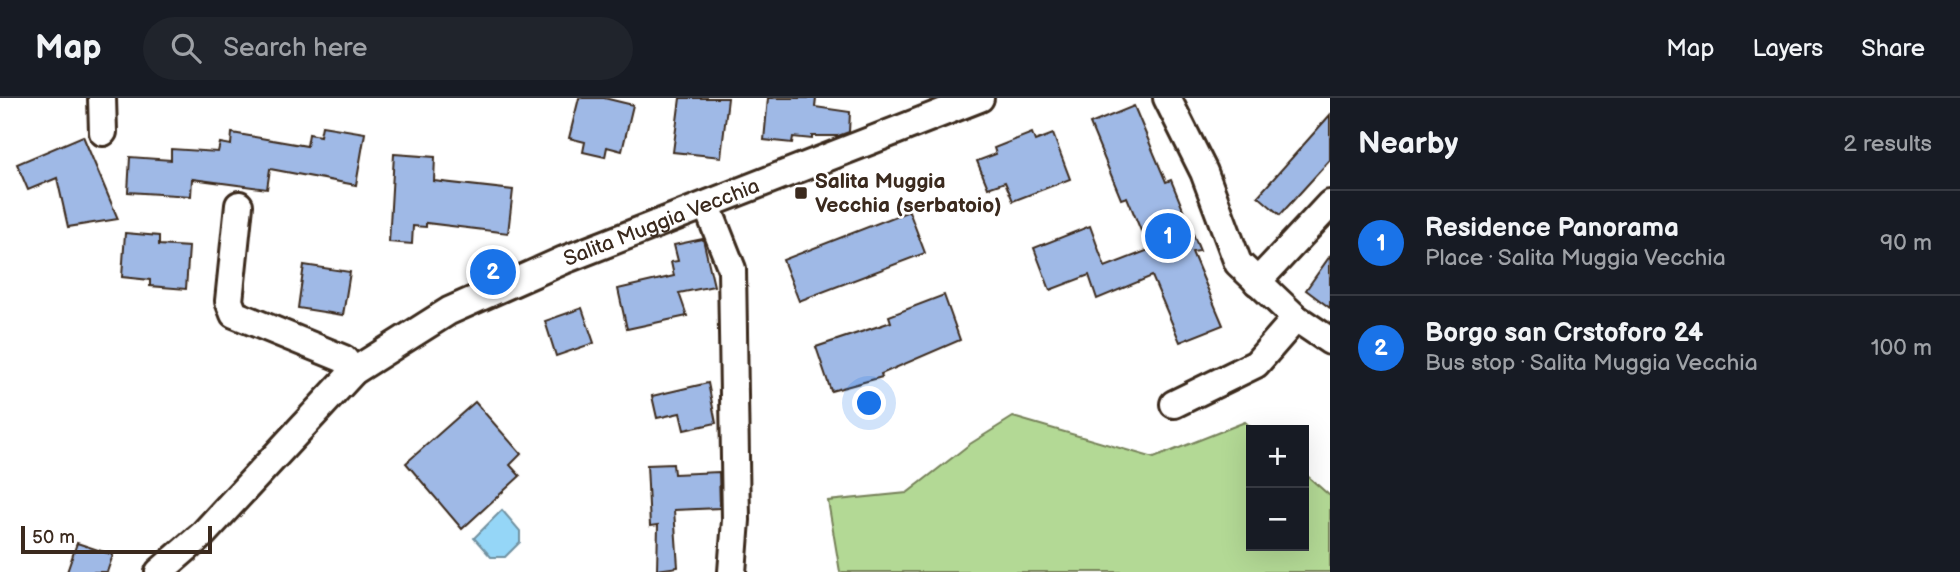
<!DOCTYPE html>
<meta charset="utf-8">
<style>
:root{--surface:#171b24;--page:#20242c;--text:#f1f3f6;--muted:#9ea1a6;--line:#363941;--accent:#1a73e8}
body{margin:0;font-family:"Balsamiq Sans",sans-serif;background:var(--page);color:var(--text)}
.controls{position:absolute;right:21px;bottom:21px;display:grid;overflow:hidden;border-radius:0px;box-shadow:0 7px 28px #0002}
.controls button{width:63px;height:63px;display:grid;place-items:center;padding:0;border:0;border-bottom:2px solid var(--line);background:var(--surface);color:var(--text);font:35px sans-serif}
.scale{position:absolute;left:21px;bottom:18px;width:191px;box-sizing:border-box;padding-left:7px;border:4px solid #3b2a1e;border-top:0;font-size:19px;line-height:24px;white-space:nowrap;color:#3b2a1e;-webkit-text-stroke:5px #fff;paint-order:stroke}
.you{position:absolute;left:870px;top:306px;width:24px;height:24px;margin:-18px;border:5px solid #fff;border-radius:50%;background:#1a73e8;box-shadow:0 0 0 10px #1a73e833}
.badge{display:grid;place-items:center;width:46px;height:46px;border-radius:50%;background:var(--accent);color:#fff;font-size:23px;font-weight:700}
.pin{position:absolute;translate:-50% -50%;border:4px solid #fff;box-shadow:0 2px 7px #0006}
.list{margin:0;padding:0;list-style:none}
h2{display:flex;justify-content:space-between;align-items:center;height:91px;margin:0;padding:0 28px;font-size:30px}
h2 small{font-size:23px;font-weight:400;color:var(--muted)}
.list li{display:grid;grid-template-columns:46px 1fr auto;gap:21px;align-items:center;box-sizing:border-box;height:105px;padding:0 28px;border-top:2px solid var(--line)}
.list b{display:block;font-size:26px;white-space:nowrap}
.list p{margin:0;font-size:23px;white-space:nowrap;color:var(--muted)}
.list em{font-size:23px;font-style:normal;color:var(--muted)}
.icon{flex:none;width:38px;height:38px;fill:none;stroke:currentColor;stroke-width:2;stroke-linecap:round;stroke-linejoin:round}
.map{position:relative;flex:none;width:1330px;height:474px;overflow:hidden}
header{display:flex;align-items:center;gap:42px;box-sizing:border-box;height:98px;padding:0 35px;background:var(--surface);border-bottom:2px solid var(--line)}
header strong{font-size:33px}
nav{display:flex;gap:38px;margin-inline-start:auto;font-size:24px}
.search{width:490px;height:63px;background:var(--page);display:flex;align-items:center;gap:18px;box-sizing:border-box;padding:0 24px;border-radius:38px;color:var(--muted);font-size:26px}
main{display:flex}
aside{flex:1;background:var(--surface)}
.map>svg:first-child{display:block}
.green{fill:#b3d995;stroke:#77825a;stroke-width:2}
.water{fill:#95d6f7;stroke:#7191a0;stroke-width:2}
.building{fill:#9fb9e6;stroke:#3b2a1e;stroke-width:2}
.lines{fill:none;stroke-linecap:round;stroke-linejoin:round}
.minor-casing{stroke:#3b2a1e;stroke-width:32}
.minor{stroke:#fff;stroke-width:26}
.poi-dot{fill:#3b2a1e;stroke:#fff;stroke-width:2.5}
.labels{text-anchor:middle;stroke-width:5;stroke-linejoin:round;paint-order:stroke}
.poi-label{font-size:21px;font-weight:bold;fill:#3b2a1e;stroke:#fff;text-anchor:start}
.street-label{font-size:21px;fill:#3b2a1e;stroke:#fff}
</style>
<header>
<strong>Map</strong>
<div class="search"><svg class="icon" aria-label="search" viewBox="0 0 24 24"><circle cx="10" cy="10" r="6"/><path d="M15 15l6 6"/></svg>Search here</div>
<nav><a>Map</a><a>Layers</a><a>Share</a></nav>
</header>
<main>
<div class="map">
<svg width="1330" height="474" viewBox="0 0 1330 474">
<rect width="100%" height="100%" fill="#fff"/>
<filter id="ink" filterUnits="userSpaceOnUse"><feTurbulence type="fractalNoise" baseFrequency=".0143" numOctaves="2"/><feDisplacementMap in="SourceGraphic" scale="14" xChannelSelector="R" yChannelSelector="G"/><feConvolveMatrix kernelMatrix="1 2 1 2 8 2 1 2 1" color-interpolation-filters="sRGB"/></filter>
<g filter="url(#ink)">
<!-- green -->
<polygon class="green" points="1013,319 1154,360 1245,324 1254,332 1251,332 1251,448 1304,448 1304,375 1330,398 1330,474 840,474 828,403 907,395 970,346"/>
<!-- water -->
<polygon class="water" points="502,412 520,433 520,444 505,459 491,459 474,440"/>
<!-- building -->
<g class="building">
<polygon points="579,0 604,0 633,7 622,53 607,49 605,59 583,54 585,44 569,40"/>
<polygon points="680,0 728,0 721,59 673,54"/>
<polygon points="768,0 816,0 815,9 850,14 849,34 838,38 812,38 812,41 793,39 792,45 764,42"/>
<polygon points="1134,8 1166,84 1171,82 1200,153 1192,154 1223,227 1180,244 1152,178 1097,201 1089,177 1050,192 1034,150 1090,128 1105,169 1149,152 1127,99 1121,101 1090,26"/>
<polygon points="1330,17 1330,62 1280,117 1258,98"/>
<polygon points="322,28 365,35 356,87 270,71 267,91 192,81 191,98 128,94 130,59 171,62 171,51 218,54 220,45 231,47 232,35 307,48 309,36 320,38"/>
<polygon points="1032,35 1035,43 1053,36 1070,81 1013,103 1005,84 988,90 977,63 996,56 994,50"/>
<polygon points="83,38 118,121 68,129 57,80 28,92 17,66"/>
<polygon points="394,56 435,59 434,83 513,92 508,135 426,125 426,129 413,128 412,146 389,144"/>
<polygon points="909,113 925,155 799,203 783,162"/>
<polygon points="125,135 159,138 159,147 189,149 186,191 150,188 150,182 122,179"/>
<polygon points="703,141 714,188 679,195 687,218 627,231 618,191 674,178 671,164 678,163 674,147"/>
<polygon points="1330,158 1330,210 1306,192"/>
<polygon points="304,167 350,174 343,217 298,210"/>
<polygon points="944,197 960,242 881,276 882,279 831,293 816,249 891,224 889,218"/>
<polygon points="582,210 594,245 556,258 545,223"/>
<polygon points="708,285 716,325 684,332 680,315 657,320 652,298"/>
<polygon points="475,304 521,356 510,367 520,378 462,431 406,365"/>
<polygon points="673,366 674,376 719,374 720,410 674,412 678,469 657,472 658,427 650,428 647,367"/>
<polygon points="77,445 113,457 107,474 67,474"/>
</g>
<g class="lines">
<defs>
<g id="minor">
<polyline points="102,0 103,34"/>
<polyline points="1167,0 1204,74 1238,165 1296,220 1330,243"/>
<polyline points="239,107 229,203 234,216 344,261 354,273"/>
<polyline points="707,108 732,171 736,422 732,474"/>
<polyline points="1257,184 1330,106"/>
<polyline points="1174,306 1256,266 1296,220"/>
<path id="s1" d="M159 474 203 436 354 273 449 213 564 162 980 0"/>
</g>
</defs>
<!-- minor casing -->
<use href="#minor" class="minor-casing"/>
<!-- minor -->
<use href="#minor" class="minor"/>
</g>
</g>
<!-- markers -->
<rect class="poi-dot" x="794" y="88" width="14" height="14" rx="3.5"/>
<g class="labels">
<!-- poi labels -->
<g class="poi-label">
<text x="815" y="90">Salita Muggia<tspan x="815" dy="24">Vecchia (serbatoio)</tspan></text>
</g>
<!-- street labels -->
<g class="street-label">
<text dy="7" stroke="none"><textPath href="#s1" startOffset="623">Salita Muggia Vecchia</textPath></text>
</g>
</g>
</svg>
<div class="controls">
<button>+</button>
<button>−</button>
</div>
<div class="scale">50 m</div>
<div class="you"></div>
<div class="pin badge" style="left:1168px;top:138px">1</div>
<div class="pin badge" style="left:493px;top:174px">2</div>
</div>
<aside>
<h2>Nearby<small>2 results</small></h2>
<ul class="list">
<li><span class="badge">1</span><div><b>Residence Panorama</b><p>Place · Salita Muggia Vecchia</p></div><em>90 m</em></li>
<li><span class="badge">2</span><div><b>Borgo san Crstoforo 24</b><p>Bus stop · Salita Muggia Vecchia</p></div><em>100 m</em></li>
</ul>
</aside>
</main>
